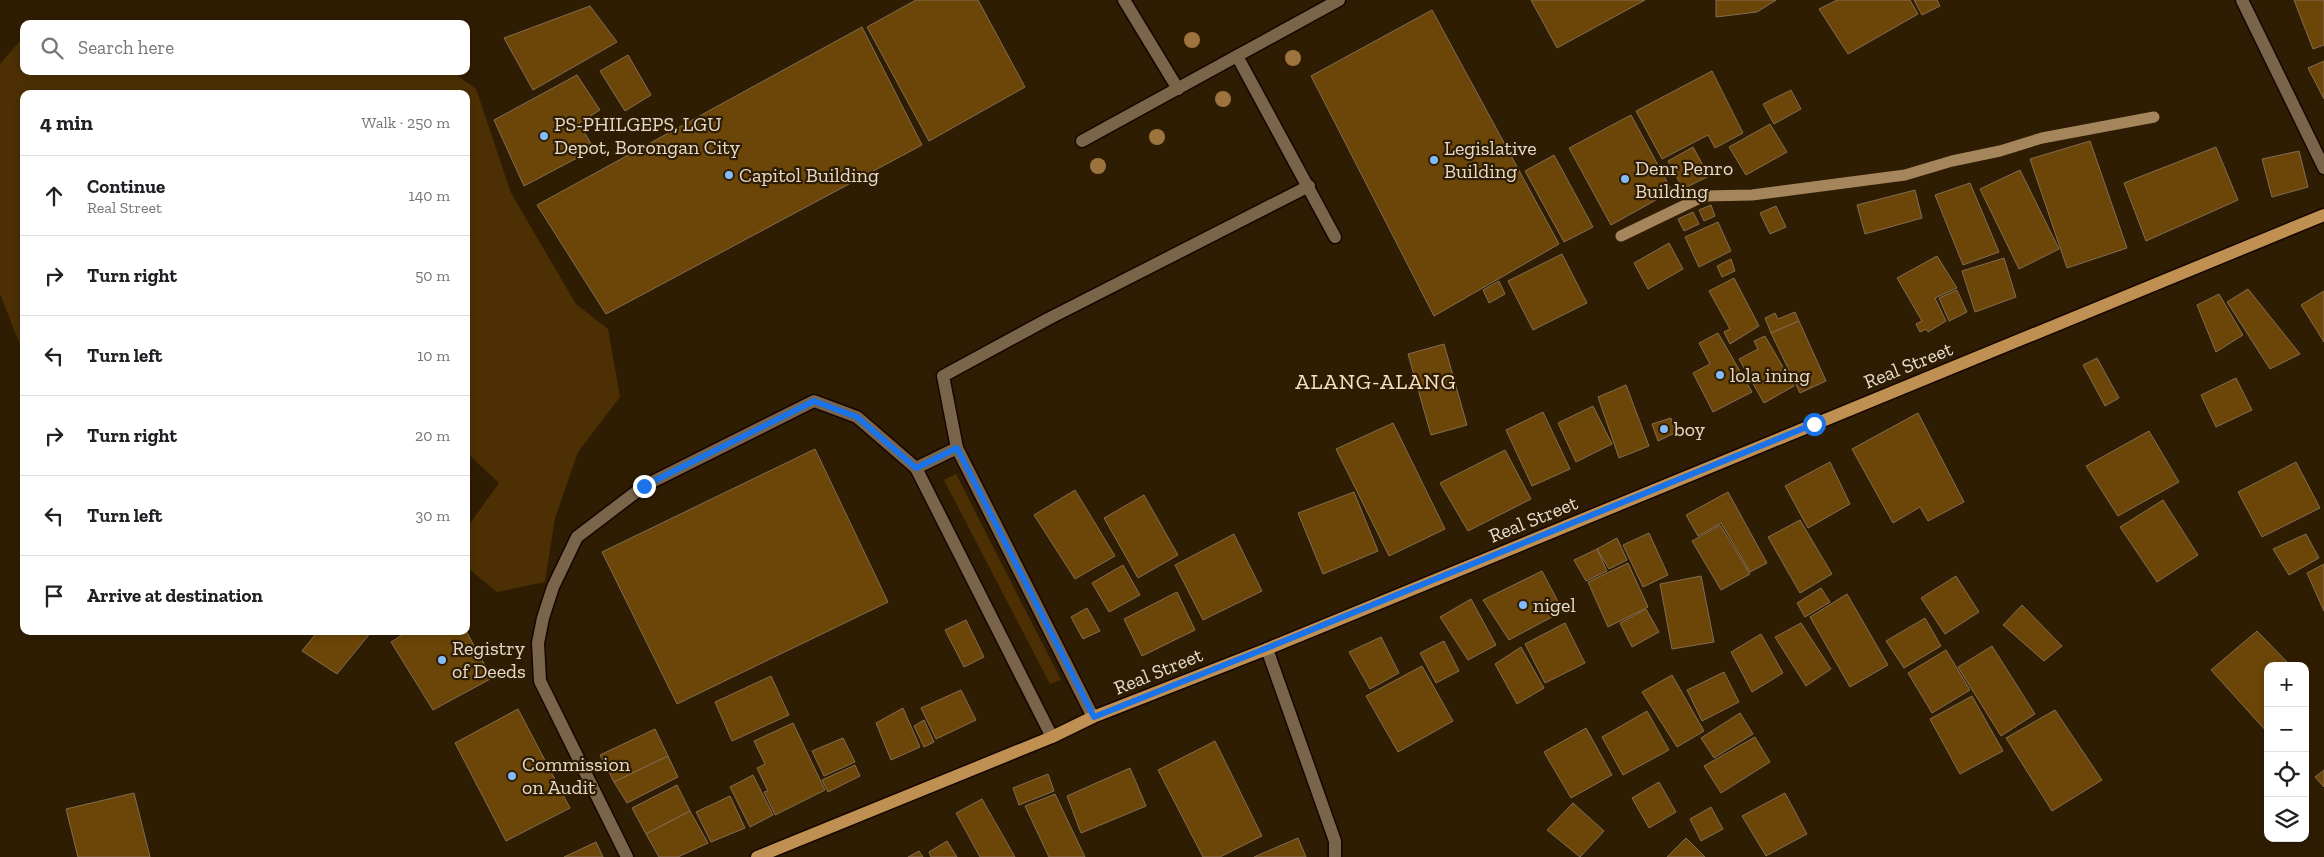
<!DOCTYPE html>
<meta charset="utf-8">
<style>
:root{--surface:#fff;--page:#f2f2f2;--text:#202124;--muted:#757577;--line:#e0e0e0}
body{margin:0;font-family:"Zilla Slab",serif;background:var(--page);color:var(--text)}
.controls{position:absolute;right:15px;bottom:15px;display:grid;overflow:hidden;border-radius:10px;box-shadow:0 2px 8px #0003}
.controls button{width:45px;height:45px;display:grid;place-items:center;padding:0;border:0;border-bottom:1px solid var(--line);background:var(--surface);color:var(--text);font:25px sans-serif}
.stop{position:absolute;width:15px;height:15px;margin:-11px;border:4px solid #1a73e8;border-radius:50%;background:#fff}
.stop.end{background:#1a73e8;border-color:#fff;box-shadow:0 1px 5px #0008}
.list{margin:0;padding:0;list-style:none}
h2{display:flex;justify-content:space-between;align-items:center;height:65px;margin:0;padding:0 20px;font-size:21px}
h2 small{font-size:16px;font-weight:400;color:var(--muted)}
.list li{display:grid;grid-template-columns:32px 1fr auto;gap:15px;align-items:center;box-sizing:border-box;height:80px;padding:0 20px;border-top:1px solid var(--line)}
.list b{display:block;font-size:19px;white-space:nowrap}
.list p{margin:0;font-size:16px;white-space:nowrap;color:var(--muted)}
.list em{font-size:16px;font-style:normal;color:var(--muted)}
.icon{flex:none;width:28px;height:28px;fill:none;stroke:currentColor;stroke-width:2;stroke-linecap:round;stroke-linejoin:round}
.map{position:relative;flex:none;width:2324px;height:857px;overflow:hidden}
.search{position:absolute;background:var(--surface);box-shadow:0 2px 8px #0003;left:20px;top:20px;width:450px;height:55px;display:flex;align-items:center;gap:12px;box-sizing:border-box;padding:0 18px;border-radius:10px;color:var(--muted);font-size:19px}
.panel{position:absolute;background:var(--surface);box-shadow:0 2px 8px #0003;left:20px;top:90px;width:450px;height:545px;border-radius:10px}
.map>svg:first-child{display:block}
.green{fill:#4c3004}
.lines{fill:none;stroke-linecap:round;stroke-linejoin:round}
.stream{stroke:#a5855b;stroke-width:11}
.building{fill:#6c4608;stroke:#826d52}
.service-casing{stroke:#160600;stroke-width:15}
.minor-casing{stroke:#160600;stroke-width:15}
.primary-casing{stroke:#160600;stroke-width:15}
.service{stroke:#7a644a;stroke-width:12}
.minor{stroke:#7a644a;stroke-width:12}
.primary{stroke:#bf9052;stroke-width:12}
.tree{fill:#9d743e}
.route{stroke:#1a73e8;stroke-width:6}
.poi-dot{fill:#84bcfb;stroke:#2f1d03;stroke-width:2}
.labels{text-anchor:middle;stroke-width:4.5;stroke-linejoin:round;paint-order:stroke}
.poi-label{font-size:20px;fill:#e7dacc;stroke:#2f1d03;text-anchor:start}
.street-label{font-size:20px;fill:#e7dacc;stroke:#2f1d03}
.quarter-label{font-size:22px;letter-spacing:1px;fill:#f8e0c2;stroke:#2f1d03}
</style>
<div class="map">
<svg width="2324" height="857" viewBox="0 0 2324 857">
<rect width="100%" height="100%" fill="#2f1d03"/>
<!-- green -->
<g class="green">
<polygon points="24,36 24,71 451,71 476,89 511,193 576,304 608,329 620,397 578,452 555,518 545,582 497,592 468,568 466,529 499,483 466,452 466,94 24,94 24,355 0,294 0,64"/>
<polygon points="956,474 1061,680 1050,684 944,480"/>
</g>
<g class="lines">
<!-- stream -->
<polyline class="stream" points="1621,236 1704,196 1752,195 1905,175 1952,161 2000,151 2042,138 2154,117"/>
</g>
<!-- building -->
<g class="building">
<polygon points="916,0 978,0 1025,87 929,141 867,27"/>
<polygon points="1531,0 1645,0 1557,48"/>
<polygon points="1716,0 1776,0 1757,12 1716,17"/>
<polygon points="1837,0 1910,0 1918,14 1848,54 1819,9"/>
<polygon points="1914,0 1937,0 1940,6 1922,15"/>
<polygon points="2294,0 2324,0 2324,45 2313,49"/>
<polygon points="590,6 617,42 533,90 504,38"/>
<polygon points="1432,10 1559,244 1434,316 1311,76"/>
<polygon points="862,27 922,145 606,314 537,205"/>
<polygon points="628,55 651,95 625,111 600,71"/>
<polygon points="2324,61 2324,99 2308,68"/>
<polygon points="1712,71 1743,133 1715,148 1708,135 1662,159 1636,111"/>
<polygon points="577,75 600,110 579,123 594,149 524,186 494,120"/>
<polygon points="1791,90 1801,109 1774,124 1763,104"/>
<polygon points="1631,115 1672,191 1611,225 1569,148"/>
<polygon points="1770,124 1787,152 1746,175 1729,147"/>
<polygon points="2090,141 2127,248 2067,268 2030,159"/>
<polygon points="1693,147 1709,176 1683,189 1668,161"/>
<polygon points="2216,147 2238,200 2146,241 2124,183"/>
<polygon points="2299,151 2308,187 2272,197 2262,159"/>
<polygon points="1554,155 1593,227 1564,242 1525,171"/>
<polygon points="2020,170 2059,249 2019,269 1980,189"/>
<polygon points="1970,183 1999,252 1963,265 1935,195"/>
<polygon points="1915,190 1922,218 1865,234 1857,205"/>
<polygon points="1711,205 1715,216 1704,221 1699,210"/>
<polygon points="1776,206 1786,227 1770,234 1760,213"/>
<polygon points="1693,212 1699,224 1684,231 1678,219"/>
<polygon points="1718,222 1731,251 1699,267 1685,237"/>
<polygon points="1669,243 1683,269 1648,289 1634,263"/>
<polygon points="1562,254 1587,303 1533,330 1508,281"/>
<polygon points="1937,256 1957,288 1935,298 1946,321 1928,332 1926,329 1920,332 1916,324 1922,321 1897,278"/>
<polygon points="2004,258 2016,297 1975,312 1962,271"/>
<polygon points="1731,259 1735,271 1722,277 1717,266"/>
<polygon points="1734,278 1759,326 1730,344 1724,332 1730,329 1709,291"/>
<polygon points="1499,281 1505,294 1489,303 1483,290"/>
<polygon points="2248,289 2300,354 2270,369 2227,302"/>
<polygon points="1957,290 1967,312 1949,321 1939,298"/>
<polygon points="2324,291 2324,342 2301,305"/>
<polygon points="2219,294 2243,335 2216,352 2197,305"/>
<polygon points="1795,312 1799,321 1771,333 1765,318 1775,313 1778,319"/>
<polygon points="1799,321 1826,381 1800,393 1771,333"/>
<polygon points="1718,333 1752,392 1713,412 1693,373 1710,364 1699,343"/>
<polygon points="1765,336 1794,386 1764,403 1739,359 1758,349 1754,341"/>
<polygon points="1444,344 1467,425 1431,435 1408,354"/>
<polygon points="2097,358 2119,398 2105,406 2083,365"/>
<polygon points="2236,378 2252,410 2216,427 2201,395"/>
<polygon points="1626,385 1649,446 1619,458 1598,397"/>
<polygon points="1593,406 1612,444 1576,462 1558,423"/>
<polygon points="1543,412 1570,469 1532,486 1506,430"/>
<polygon points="1918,413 1964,502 1928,521 1920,507 1893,523 1852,449"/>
<polygon points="1671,418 1675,433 1658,441 1652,424"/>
<polygon points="1393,423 1445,529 1389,556 1336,449"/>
<polygon points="2149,431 2179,482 2118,516 2086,466"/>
<polygon points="815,449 888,602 677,704 602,552"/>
<polygon points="1505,450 1531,499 1468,531 1440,483"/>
<polygon points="1830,462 1850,504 1808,528 1785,486"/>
<polygon points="2296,462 2320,508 2262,537 2238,492"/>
<polygon points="1075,490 1115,556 1075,579 1034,515"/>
<polygon points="1354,492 1378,551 1323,574 1298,513"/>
<polygon points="1728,492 1767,563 1750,572 1721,523 1698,536 1686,515"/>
<polygon points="1144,495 1178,555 1138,578 1104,518"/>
<polygon points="2163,500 2198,555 2157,582 2120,527"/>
<polygon points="1800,520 1832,574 1800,593 1768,537"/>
<polygon points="1720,525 1750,574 1721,590 1692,541"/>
<polygon points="1649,533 1668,575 1643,587 1623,545"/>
<polygon points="1234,534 1262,591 1203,620 1175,565"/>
<polygon points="2306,534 2319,558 2289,575 2273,549"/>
<polygon points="1617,538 1627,560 1609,569 1597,549"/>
<polygon points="1597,549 1607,571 1586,581 1574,560"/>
<polygon points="1628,563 1648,607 1608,627 1588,582"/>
<polygon points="2324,564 2324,611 2307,573"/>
<polygon points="1123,565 1140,595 1109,612 1092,583"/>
<polygon points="1542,571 1563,611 1509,640 1483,600"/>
<polygon points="1701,576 1714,642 1672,649 1660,584"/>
<polygon points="1956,576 1979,612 1945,634 1921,598"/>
<polygon points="1821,588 1830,602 1805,617 1797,603"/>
<polygon points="1177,592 1195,630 1142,656 1124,619"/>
<polygon points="1847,594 1888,665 1850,687 1810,617"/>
<polygon points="1471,599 1496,645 1468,660 1440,617"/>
<polygon points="2022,605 2062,646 2044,661 2003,625"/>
<polygon points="1087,608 1100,631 1083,639 1071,617"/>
<polygon points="1646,609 1659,632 1632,647 1620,623"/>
<polygon points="1925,618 1941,646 1904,668 1886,641"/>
<polygon points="966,620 984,657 964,667 945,630"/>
<polygon points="1565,623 1585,663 1545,683 1525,644"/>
<polygon points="1801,623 1831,669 1806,686 1775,637"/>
<polygon points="318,631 372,631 337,674 302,651"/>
<polygon points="408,631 466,631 492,678 433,710 391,642"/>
<polygon points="2257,631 2291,666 2268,666 2268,733 2211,670"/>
<polygon points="1761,634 1783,673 1752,692 1731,652"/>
<polygon points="1381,637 1399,673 1370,689 1349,652"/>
<polygon points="1444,641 1459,671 1436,683 1420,653"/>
<polygon points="1992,646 2035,714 2001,736 1958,667"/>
<polygon points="1521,647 1544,688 1517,704 1495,664"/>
<polygon points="1946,650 1970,690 1932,713 1908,673"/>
<polygon points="1422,666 1453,721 1398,752 1366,696"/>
<polygon points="1724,672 1739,702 1702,721 1687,690"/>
<polygon points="1672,675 1704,731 1677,747 1642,692"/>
<polygon points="771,676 789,715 732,741 715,702"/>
<polygon points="961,690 976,720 936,739 921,708"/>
<polygon points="1972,696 2003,751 1960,774 1930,719"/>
<polygon points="903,708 920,747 891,760 876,723"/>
<polygon points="518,709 570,808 506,841 455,743"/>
<polygon points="2055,710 2102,780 2052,811 2006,738"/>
<polygon points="1647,711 1669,750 1623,775 1602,737"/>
<polygon points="1740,713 1753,734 1714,758 1701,738"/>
<polygon points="924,720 934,742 924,747 914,726"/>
<polygon points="793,723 825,790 775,815 764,792 768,791 757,768 765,764 754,741"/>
<polygon points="1586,728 1612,775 1571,798 1544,752"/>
<polygon points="655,729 668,756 614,782 600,755"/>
<polygon points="1755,737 1770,762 1721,793 1704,766"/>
<polygon points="843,738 855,762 824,776 812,751"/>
<polygon points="1215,741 1262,836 1220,857 1203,857 1158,770"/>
<polygon points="668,756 678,777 627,803 614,782"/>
<polygon points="855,765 860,776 828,792 822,780"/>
<polygon points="1130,768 1146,806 1081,833 1067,796"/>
<polygon points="2324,770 2324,787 2315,777"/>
<polygon points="1048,774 1054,791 1019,805 1013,788"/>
<polygon points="753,775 773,815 750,827 730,787"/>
<polygon points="1659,782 1676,812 1649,828 1632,798"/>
<polygon points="677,785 690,811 646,834 632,808"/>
<polygon points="134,793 150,857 78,857 66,809"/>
<polygon points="1785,793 1807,834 1766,856 1742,816"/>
<polygon points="1055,794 1085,857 1049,857 1025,806"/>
<polygon points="730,796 745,828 711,842 696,812"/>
<polygon points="982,799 1015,857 980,857 956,813"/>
<polygon points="1573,803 1604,831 1580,857 1547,830"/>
<polygon points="1711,807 1723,829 1701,841 1690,819"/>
<polygon points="690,811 708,843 678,857 659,857 646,834"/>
<polygon points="1298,838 1306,857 1254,857"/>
<polygon points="1686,838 1705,857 1667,857"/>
<polygon points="947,841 957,857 931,857 929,852"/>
<polygon points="596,842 603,857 564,857"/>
<polygon points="919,851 923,857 908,857"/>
</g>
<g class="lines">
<defs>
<g id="service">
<polyline points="1124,0 1178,89"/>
<polyline points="1237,56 1335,237"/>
<polyline points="1082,141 1339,0"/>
<polyline points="916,468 957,448"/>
<polyline points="1267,649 1335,841 1335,857"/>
<polyline points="1093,717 957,448 943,376 1048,319 1309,186"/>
<polyline points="627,857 540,681 538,643 543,618 553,587 577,537 644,486 814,401 857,417 916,468 1052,737"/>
</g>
<polyline id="minor" points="2242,0 2324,168"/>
<polyline id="primary" points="757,857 1052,737 1093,717 1267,649 2324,215"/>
</defs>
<!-- service casing -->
<use href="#service" class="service-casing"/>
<!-- minor casing -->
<use href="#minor" class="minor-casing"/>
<!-- primary casing -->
<use href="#primary" class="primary-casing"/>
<!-- service -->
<use href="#service" class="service"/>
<!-- minor -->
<use href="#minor" class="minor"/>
<!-- primary -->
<use href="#primary" class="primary"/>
</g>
<!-- trees -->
<g class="tree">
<circle cx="1192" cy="40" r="8"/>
<circle cx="1293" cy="58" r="8"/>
<circle cx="1223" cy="99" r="8"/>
<circle cx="1157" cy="137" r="8"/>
<circle cx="1098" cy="166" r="8"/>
</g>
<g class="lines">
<!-- route -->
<polyline class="route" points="644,486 814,401 857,417 916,468 957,448 1094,717 1267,648 1814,424"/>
</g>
<!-- markers -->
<g class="poi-dot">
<circle cx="544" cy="136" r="5"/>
<circle cx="1434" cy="160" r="5"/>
<circle cx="729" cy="175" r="5"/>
<circle cx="1625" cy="179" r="5"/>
<circle cx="1720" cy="375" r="5"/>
<circle cx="1664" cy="429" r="5"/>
<circle cx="1523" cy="605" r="5"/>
<circle cx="442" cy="660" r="5"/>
<circle cx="512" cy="776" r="5"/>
</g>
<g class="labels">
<!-- poi labels -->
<g class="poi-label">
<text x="554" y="131">PS-PHILGEPS, LGU<tspan x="554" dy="23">Depot, Borongan City</tspan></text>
<text x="1444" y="155">Legislative<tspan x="1444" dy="23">Building</tspan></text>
<text x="1635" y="175">Denr Penro<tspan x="1635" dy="23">Building</tspan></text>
<text x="739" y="182">Capitol Building</text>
<text x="1730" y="382">lola ining</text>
<text x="1674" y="436">boy</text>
<text x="1533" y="612">nigel</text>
<text x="452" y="655">Registry<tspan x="452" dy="23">of Deeds</tspan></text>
<text x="522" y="771">Commission<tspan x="522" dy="23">on Audit</tspan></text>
</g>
<!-- street labels -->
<g class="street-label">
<text transform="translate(1908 365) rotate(-22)" y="7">Real Street</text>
<text transform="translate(1533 519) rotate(-22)" y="7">Real Street</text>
<text transform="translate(1158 671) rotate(-22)" y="7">Real Street</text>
</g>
<!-- quarter labels -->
<g class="quarter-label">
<text x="1376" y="389">ALANG-ALANG</text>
</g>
</g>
</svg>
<div class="controls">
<button>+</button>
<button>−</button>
<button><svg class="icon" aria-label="locate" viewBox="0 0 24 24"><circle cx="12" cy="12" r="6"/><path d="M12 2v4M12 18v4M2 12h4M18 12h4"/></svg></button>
<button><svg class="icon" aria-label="layers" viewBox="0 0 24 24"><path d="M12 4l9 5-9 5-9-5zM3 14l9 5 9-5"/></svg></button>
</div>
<div class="stop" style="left:1814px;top:424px"></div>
<div class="stop end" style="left:644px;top:486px"></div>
<div class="search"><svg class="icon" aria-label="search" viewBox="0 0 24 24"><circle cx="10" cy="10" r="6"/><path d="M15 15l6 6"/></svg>Search here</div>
<section class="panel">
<h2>4 min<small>Walk · 250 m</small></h2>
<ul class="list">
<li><svg class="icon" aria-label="ahead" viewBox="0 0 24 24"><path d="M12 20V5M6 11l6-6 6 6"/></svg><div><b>Continue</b><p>Real Street</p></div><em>140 m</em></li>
<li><svg class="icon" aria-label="right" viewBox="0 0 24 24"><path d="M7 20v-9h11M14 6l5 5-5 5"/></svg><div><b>Turn right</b></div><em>50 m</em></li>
<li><svg class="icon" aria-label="left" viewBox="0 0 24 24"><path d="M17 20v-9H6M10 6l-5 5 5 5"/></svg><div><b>Turn left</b></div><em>10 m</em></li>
<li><svg class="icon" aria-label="right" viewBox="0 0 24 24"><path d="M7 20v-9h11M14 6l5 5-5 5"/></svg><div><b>Turn right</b></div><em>20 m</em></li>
<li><svg class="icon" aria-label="left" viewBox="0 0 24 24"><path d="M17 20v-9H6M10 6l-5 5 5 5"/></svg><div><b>Turn left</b></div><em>30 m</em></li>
<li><svg class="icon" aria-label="arrive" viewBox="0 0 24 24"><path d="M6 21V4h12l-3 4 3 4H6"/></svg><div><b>Arrive at destination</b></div></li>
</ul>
</section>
</div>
